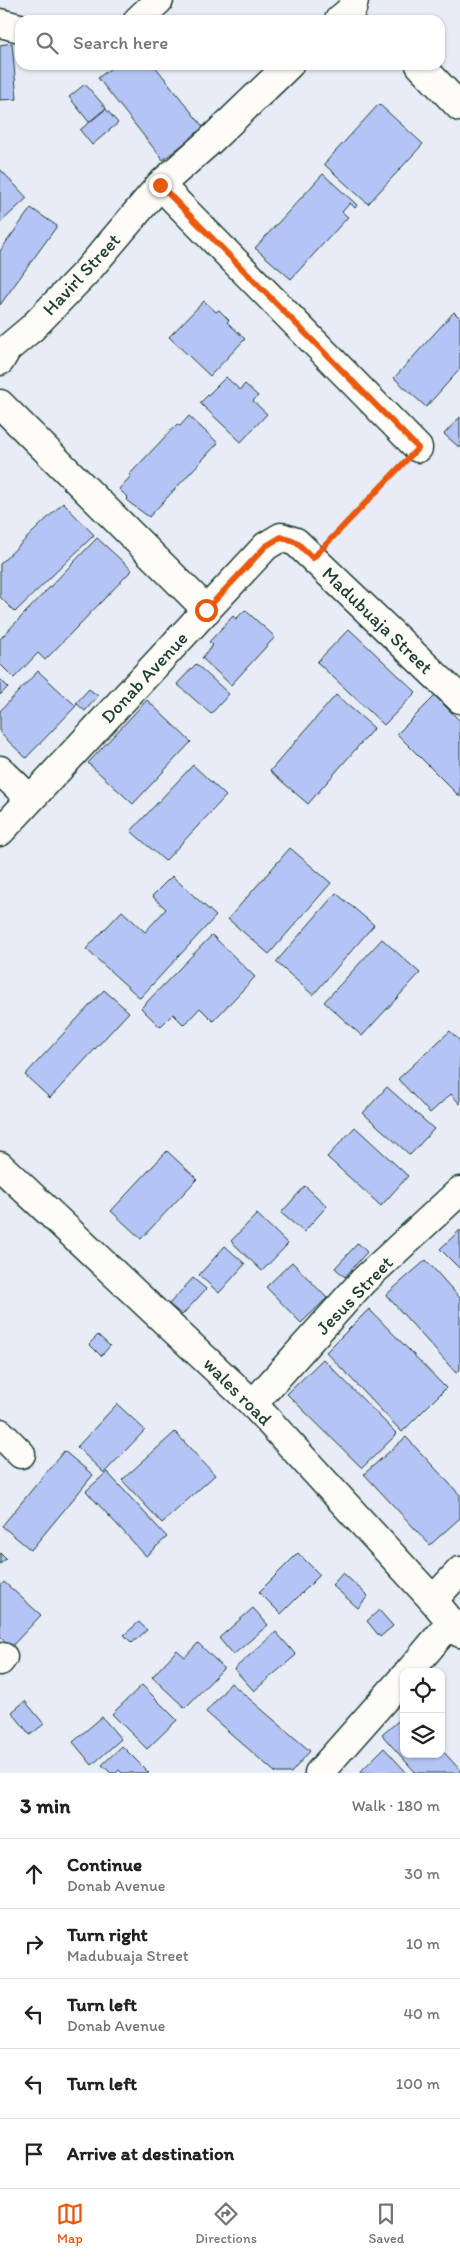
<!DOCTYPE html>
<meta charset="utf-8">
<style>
:root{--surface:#fff;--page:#f2f2f2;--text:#202124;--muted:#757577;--line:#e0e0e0;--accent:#ea580c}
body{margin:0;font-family:Itim,sans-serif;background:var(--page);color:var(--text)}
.controls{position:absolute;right:15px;bottom:15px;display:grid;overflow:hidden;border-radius:10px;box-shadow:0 1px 4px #0004}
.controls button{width:45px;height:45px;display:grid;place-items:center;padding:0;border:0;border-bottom:1px solid var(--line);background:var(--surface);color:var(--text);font:25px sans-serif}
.stop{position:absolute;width:15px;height:15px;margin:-11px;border:4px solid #ea580c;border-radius:50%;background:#fff}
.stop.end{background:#ea580c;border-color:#fff;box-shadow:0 1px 5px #0008}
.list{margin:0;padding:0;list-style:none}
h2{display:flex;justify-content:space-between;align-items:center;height:65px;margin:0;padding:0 20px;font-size:21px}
h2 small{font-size:16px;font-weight:400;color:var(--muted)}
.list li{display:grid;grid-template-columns:32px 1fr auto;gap:15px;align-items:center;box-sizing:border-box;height:70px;padding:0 20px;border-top:1px solid var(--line)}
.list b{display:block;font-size:19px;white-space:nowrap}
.list p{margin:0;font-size:16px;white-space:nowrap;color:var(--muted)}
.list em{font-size:16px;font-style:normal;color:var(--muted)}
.icon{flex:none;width:28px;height:28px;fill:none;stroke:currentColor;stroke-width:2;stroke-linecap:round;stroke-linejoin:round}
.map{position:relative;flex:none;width:460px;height:1773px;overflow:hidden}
.search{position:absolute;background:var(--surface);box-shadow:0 1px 4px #0004;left:15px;right:15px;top:15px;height:55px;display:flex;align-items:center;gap:12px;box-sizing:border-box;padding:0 18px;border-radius:15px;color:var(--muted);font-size:19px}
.sheet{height:415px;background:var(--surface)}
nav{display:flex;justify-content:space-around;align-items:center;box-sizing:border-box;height:70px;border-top:1px solid var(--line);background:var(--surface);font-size:14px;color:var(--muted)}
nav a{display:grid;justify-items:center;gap:2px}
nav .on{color:var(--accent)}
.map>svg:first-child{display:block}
.building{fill:#b4c5f5;stroke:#1f3d34}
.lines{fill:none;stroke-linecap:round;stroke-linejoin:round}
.minor-casing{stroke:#1f3d34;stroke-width:31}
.path{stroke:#1f3d34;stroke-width:3;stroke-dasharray:1 4;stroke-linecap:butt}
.minor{stroke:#fdfcf7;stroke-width:28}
.route{stroke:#ea580c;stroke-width:6}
.labels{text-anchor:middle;stroke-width:4;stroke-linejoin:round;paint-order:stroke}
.street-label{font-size:19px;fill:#1f3d34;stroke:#fdfcf7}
</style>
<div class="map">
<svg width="460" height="1773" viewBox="0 0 460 1773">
<rect width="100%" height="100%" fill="#e7ecf6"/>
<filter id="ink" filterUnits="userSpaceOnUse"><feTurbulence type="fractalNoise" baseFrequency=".02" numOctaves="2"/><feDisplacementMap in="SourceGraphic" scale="10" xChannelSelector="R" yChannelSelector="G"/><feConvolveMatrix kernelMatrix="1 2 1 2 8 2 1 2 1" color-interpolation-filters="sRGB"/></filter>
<g filter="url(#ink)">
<!-- building -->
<g class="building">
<polygon points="12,43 17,99 0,100 0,45"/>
<polygon points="115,65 154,65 204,128 163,160 98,78"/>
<polygon points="85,84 106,108 89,122 69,97"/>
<polygon points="379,104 423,144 368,204 324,164"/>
<polygon points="106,109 118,123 92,145 80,130"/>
<polygon points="0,169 27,198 0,223"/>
<polygon points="323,174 357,205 355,208 350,203 342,212 348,217 291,279 255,248"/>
<polygon points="31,208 57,226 0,305 0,251"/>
<polygon points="204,301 216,312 219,310 229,320 227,322 245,339 210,376 169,337"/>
<polygon points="454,312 460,318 460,369 426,407 394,378"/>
<polygon points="226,377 240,390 245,384 258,396 253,401 267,414 241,442 200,403"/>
<polygon points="189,416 218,443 149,517 126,500 128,498 119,489 131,476 129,475 177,424 180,426"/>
<polygon points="460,417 460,448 444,434"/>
<polygon points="63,503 94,535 15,612 0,597 0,564"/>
<polygon points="97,538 132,570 45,660 38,653 14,678 0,664 0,639"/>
<polygon points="245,610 275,637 231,685 202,658 213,645 209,642 233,616 236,619"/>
<polygon points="349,629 416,692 384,725 317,662"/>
<polygon points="196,664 229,694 211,714 177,684"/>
<polygon points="38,671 76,706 26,758 0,733 0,711"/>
<polygon points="0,679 8,687 0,695"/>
<polygon points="89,689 98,696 85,711 76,703"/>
<polygon points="336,695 374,728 308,804 270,771"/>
<polygon points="435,696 460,721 460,797 397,734"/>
<polygon points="147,700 191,742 133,804 88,763"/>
<polygon points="193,765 226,796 165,861 131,831"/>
<polygon points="290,848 331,883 269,954 228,919"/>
<polygon points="172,876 216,916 140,998 86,949 122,911 145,932 166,909 152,896"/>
<polygon points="336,893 374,925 313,995 276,962"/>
<polygon points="212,935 255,977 213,1021 200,1008 184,1025 173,1014 160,1027 141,1008"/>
<polygon points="382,939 420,973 362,1036 324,1002"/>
<polygon points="104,990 129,1012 50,1098 25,1075"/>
<polygon points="450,1031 460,1041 460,1104 451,1094 430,1113 398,1079"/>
<polygon points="387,1087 434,1129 410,1155 363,1113"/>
<polygon points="355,1127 408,1176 381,1206 327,1157"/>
<polygon points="167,1151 197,1179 141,1239 111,1211"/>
<polygon points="305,1186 327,1206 304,1232 281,1213"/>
<polygon points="257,1214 288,1244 262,1271 231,1241"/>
<polygon points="460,1230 460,1269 440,1249"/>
<polygon points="358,1243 367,1252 345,1277 335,1268"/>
<polygon points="225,1246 245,1264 219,1293 199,1275"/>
<polygon points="426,1260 460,1298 460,1369 456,1373 386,1295"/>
<polygon points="292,1262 327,1298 301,1323 266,1287"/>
<polygon points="193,1278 206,1289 182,1315 169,1304"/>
<polygon points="369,1309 446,1388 402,1432 326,1352"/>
<polygon points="98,1335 110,1346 101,1356 89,1344"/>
<polygon points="323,1359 397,1434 362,1468 287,1394"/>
<polygon points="117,1404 145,1430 104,1473 77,1447"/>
<polygon points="175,1432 215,1475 162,1523 122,1480"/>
<polygon points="406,1437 460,1495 460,1518 430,1545 364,1474"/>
<polygon points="64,1451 93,1475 31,1550 2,1526"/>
<polygon points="107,1472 167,1537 146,1556 86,1491"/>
<polygon points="0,1553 6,1559 0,1564"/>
<polygon points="298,1553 320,1575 281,1614 259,1592"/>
<polygon points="343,1573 368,1596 358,1608 332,1585"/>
<polygon points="4,1582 41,1615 11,1647 0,1636 0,1586"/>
<polygon points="253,1608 268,1625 233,1655 219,1638"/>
<polygon points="379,1610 393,1626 380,1637 367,1621"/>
<polygon points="139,1622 147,1630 132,1643 124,1635"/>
<polygon points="276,1632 296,1655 254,1691 234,1669"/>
<polygon points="198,1643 224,1668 185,1708 152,1677 177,1650 185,1657"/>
<polygon points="231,1683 310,1751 291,1773 276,1773 206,1712"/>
<polygon points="142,1685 177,1720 147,1749 112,1714"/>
<polygon points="25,1701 44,1724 30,1735 12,1712"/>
<polygon points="404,1716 404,1754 441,1754 441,1749 460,1770 460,1773 416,1773 382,1735"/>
<polygon points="102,1717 121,1739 92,1765 73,1742"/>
<polygon points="122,1746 149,1773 122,1773 119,1770 116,1773 111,1773 102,1765"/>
<polygon points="384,1748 407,1773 362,1773 361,1771"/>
</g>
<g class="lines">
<defs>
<g id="minor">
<polyline points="138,20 159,0"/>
<polyline points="339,20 352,9 354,0"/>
<polyline points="0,23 20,28"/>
<polyline points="420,65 460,107"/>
<polyline points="160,185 418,448"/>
<polyline points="0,361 7,349 32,328 88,270 160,185 210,141 289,65"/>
<polyline points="0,404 207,610"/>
<polyline points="0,770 30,799"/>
<polyline points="0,832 266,546 281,537 296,542 460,699"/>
<polyline points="0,1166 253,1404 433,1600 460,1633"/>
<polyline points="253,1404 363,1281 460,1191"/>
<polyline points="0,1433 21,1454"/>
<polyline points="433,1600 460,1571"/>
<polyline points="0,1661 3,1657"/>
<polyline points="409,1672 451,1622"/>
<polyline points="319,1773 404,1677"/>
</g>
</defs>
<!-- minor casing -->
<use href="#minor" class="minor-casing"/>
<!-- path -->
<polyline class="path" points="330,539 400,466"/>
<!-- minor -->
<use href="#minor" class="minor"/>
</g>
</g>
<g class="lines" filter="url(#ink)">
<!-- route -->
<polyline class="route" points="160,185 418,448 313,558 296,542 281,537 266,546 206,610"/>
</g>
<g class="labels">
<!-- street labels -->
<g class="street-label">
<text transform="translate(81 274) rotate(-47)" y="7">Havirl Street</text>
<text transform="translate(378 620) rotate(44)" y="7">Madubuaja Street</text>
<text transform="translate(144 677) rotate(-47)" y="7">Donab Avenue</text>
<text transform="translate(354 1295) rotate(-46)" y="7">Jesus Street</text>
<text transform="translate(238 1391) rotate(45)" y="7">wales road</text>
</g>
</g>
</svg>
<div class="controls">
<button><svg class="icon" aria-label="locate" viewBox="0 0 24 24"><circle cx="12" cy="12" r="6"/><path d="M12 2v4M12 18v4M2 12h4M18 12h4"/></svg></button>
<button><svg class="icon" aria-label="layers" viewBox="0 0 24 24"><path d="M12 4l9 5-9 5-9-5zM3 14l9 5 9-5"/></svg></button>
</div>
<div class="stop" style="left:206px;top:610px"></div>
<div class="stop end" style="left:160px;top:185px"></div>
<div class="search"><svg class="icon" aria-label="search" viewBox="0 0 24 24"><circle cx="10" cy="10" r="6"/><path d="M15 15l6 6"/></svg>Search here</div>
</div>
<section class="sheet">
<h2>3 min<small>Walk · 180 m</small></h2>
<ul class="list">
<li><svg class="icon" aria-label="ahead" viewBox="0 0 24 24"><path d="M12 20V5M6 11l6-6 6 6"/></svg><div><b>Continue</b><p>Donab Avenue</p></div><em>30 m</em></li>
<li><svg class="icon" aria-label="right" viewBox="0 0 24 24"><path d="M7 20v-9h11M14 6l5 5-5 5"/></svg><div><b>Turn right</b><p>Madubuaja Street</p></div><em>10 m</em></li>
<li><svg class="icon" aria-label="left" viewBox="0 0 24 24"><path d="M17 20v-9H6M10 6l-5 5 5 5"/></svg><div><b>Turn left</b><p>Donab Avenue</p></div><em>40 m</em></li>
<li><svg class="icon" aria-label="left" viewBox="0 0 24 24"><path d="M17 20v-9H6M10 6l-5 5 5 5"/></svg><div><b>Turn left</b></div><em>100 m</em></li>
<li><svg class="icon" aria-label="arrive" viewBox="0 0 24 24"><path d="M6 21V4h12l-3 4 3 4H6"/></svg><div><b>Arrive at destination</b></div></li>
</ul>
</section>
<nav>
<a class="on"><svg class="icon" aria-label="map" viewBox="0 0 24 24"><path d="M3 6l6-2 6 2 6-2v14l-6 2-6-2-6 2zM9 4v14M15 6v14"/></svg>Map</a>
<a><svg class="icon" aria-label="directions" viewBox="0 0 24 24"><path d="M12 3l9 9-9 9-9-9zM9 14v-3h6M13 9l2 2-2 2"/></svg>Directions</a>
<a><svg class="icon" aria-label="saved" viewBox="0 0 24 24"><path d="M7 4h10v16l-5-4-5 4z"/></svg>Saved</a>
</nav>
